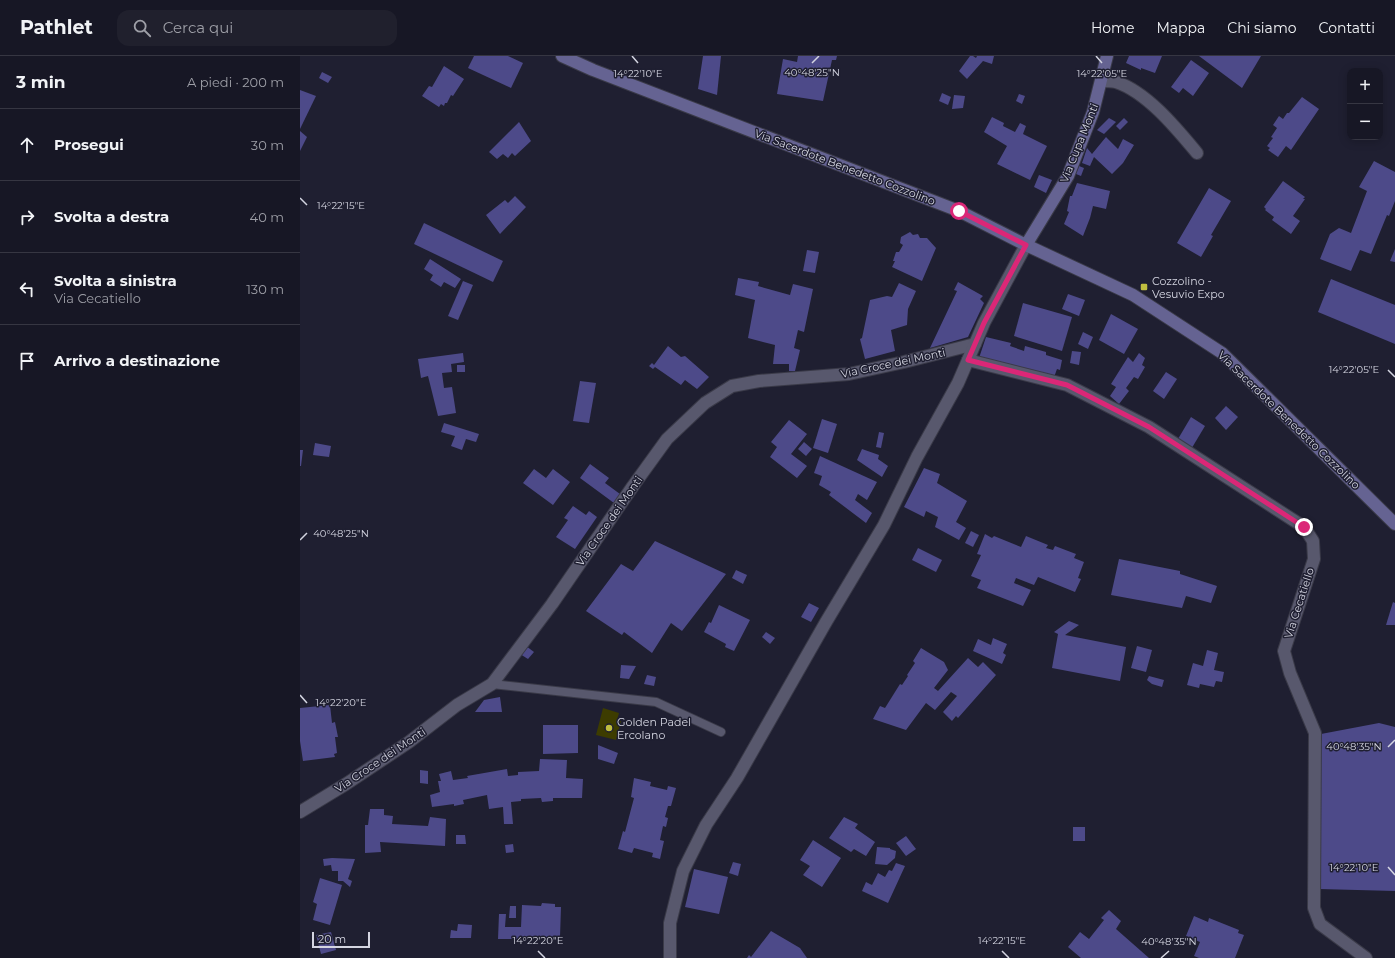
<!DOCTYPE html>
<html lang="it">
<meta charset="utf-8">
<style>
:root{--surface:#171725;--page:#20202d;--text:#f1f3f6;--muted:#9e9fa7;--line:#363642}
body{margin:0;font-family:Montserrat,sans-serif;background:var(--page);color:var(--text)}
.controls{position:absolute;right:12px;top:12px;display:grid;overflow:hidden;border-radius:8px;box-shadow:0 2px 10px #0003}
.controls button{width:36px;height:36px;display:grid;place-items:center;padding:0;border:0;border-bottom:1px solid var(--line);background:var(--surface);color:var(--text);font:20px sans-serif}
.scale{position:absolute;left:12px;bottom:10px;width:58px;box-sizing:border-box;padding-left:4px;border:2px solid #d4d5e1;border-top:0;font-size:11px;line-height:14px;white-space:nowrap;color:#d4d5e1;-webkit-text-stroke:3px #1f1f31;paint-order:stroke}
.stop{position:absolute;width:12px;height:12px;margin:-9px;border:3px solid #db2777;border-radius:50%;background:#fff}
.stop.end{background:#db2777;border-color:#fff;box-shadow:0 1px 4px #0008}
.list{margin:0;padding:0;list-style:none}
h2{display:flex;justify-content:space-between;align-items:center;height:52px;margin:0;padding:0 16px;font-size:17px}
h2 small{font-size:13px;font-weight:400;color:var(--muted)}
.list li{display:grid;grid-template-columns:26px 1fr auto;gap:12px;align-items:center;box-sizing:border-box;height:72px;padding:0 16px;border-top:1px solid var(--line)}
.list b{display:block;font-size:15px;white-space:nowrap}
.list p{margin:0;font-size:13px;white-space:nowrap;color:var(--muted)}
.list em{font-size:13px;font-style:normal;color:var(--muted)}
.icon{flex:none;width:22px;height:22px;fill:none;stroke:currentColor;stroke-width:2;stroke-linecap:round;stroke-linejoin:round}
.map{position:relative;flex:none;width:1095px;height:902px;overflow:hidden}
header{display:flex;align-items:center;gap:24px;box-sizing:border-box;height:56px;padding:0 20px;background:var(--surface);border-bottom:1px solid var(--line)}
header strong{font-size:19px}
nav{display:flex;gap:22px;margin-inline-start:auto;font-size:14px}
.search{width:280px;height:36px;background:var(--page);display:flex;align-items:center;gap:10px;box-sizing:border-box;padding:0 14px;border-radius:12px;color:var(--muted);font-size:15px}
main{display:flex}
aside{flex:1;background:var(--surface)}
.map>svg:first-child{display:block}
.green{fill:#3d3c00}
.building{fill:#4d4a89}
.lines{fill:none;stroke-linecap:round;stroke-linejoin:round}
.lane-casing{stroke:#3a3a48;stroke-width:10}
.street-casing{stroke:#3a3a48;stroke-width:14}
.secondary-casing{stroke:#3a3a48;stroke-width:14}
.lane{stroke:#58586d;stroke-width:8}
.street{stroke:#58586d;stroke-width:12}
.secondary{stroke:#656392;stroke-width:12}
.route{stroke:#db2777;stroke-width:5}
.ticks{fill:none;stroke:#d4d5e1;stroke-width:1.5}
.poi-dot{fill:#c0be40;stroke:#1f1f31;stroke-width:1.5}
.labels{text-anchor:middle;stroke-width:3;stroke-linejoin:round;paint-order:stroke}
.street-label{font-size:11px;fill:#d4d5e1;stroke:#1f1f31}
.poi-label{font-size:11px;fill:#d4d5e1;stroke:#1f1f31;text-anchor:start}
.ticks-label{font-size:10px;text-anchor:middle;fill:#d4d5e1;stroke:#1f1f31;stroke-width:3;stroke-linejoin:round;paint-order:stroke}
</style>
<header>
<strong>Pathlet</strong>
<div class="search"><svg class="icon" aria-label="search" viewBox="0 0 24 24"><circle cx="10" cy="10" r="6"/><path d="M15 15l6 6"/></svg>Cerca qui</div>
<nav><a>Home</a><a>Mappa</a><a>Chi siamo</a><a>Contatti</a></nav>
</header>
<main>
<aside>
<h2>3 min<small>A piedi · 200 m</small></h2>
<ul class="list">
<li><svg class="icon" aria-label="ahead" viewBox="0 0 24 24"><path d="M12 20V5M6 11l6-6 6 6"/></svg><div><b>Prosegui</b></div><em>30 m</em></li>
<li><svg class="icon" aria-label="right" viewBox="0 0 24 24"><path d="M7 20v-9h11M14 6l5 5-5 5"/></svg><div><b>Svolta a destra</b></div><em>40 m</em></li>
<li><svg class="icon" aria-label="left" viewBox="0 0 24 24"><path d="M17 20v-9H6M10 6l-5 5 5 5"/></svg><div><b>Svolta a sinistra</b><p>Via Cecatiello</p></div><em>130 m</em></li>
<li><svg class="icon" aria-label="arrive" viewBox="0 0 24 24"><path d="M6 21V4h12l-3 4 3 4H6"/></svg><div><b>Arrivo a destinazione</b></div></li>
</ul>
</aside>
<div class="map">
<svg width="1095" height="902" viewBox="0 0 1095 902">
<rect width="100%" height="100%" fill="#1f1f31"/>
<!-- green -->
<polygon class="green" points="303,652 319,657 317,664 321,665 316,684 296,679"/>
<!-- building -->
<g class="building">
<polygon points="174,0 208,0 223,7 211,32 168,12"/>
<polygon points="403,0 421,0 417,39 398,33"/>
<polygon points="498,0 537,0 536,4 532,4 523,45 477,38 483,3 497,6"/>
<polygon points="670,0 673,0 676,2 677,0 694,0 692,8 683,5 667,23 659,15"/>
<polygon points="829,0 862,0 855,17 841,12 841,14 826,7"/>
<polygon points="899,0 961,0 942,32"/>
<polygon points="891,4 909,17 893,40 883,32 879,37 871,31"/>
<polygon points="144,10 164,23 153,40 151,39 147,47 145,47 144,50 141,48 139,51 122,40 129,30 132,31"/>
<polygon points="22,16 32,21 28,27 19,22"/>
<polygon points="0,34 16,40 0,73"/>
<polygon points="642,37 651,41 648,49 639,45"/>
<polygon points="719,38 725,40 722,48 716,45"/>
<polygon points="654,39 665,40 663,52 652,53"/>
<polygon points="1002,41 1019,53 991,94 986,90 978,101 968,94 970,92 967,90 973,82 971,81 977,72 973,69 979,60 983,63 987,57 989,57"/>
<polygon points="692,61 704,67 703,70 715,76 720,67 726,70 723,78 747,90 730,124 697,108 707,90 684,76"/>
<polygon points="809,62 816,66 804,78 797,74"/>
<polygon points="824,62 828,66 820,74 816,70"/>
<polygon points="219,66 231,85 215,100 212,97 208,102 203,98 197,103 189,96"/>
<polygon points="0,75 7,81 0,95"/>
<polygon points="806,81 818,93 823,83 834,89 823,107 812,118 794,101 790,110 782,107 787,92 792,98"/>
<polygon points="1074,105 1095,116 1095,145 1089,160 1087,159 1071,198 1060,194 1051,215 1020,203 1030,178 1039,172 1051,177 1067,135 1059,131"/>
<polygon points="779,110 784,112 781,120 776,118"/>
<polygon points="739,119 752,124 746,137 734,131"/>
<polygon points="983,125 1005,141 1003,143 1005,143 993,160 1000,165 991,178 972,164 974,161 965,154 966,153 964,151"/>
<polygon points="777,127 810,135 806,153 793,150 790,162 783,180 764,168 769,156 767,155 770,140 772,140"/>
<polygon points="909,132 931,145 911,179 913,180 901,201 877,187"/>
<polygon points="215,140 226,151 200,178 186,159 205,144 208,147"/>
<polygon points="124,167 203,205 193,226 114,188"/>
<polygon points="610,176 613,179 618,178 620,182 627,182 636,192 622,225 592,211 595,205 593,205 596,196 599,196 603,189 600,187 601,181"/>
<polygon points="1095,193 1095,206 1090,205"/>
<polygon points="507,194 519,196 515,217 503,215"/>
<polygon points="130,203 161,223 155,232 144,226 141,231 130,224 133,219 124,213"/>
<polygon points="438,222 459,226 458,230 490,239 493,228 513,233 504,276 498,274 494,292 500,294 495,315 489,315 489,308 473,308 475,289 448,282 455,244 435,239"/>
<polygon points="1031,223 1095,249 1095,288 1018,256"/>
<polygon points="163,225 173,229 158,264 148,260"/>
<polygon points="658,226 683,240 680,243 684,247 668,281 630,292 657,235 654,234"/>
<polygon points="599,227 616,235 608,253 607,269 591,274 595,295 565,303 560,283 562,282 570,244 587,240 592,241"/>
<polygon points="768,238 785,244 779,260 762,253"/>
<polygon points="723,247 772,261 762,295 714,280"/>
<polygon points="811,258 838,273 824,298 799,284"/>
<polygon points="783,276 793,281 788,293 778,288"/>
<polygon points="686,281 711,287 710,290 724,295 725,290 746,296 746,299 762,304 760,314 757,313 753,324 679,302"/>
<polygon points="368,290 381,301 385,300 409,321 397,333 385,324 381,329 355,311 353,313 349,310 352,307 354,309"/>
<polygon points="772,295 781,296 779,309 770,307"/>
<polygon points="163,297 164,306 151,308 152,316 142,317 144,332 152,331 156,357 138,360 128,320 121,322 118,303"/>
<polygon points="839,297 845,302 842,309 845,311 838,323 834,321 826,332 829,335 819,348 810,340 816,331 811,328 828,301 833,306"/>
<rect x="157" y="309" width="8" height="7"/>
<polygon points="866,316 877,323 864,343 853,335"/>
<polygon points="280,325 296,327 289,367 273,365"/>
<polygon points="926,350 938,361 926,374 915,362"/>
<polygon points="891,361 905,370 890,395 878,383"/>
<polygon points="522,363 537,368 528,397 513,392"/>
<polygon points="489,364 507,378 491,398 507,410 497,422 470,401 477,391 471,386"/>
<polygon points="144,367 179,378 176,386 166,383 162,394 151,390 155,380 141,376"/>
<polygon points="579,376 584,377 581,392 576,391"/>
<polygon points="504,386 512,393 506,400 498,393"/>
<polygon points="15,387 31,390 29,401 13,399"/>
<polygon points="562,393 579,399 578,403 588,410 582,421 557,404"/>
<polygon points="0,394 3,394 1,410 0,410"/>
<polygon points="520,400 577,426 567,444 558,438 555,444 572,457 566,467 529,439 531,436 519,429 522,420 514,417"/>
<polygon points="290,408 309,422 305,427 320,438 314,447 280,422"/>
<polygon points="624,412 640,418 637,427 667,445 656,466 666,472 659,484 635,471 638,461 626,455 624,461 604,451"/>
<polygon points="234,413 246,422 253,413 270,426 253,449 223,427"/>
<polygon points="273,450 286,459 289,455 297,461 275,493 256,481 268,464 264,462"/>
<polygon points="671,475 679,479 673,491 665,487"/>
<polygon points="685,478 692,482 694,480 721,491 726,480 748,489 746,492 753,494 755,490 776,498 774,502 784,506 778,522 781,523 775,536 738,521 734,529 716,522 714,527 731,534 723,550 677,532 681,524 671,520 681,499 677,498"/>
<polygon points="355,485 426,518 382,575 371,567 352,597 324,576 322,579 286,555 321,508 333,515"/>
<polygon points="618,492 642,504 636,516 612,504"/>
<polygon points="819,503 880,515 880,518 917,530 911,547 886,540 882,552 811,539"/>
<polygon points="436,514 447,519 443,528 432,522"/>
<polygon points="1093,546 1095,547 1095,569 1086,569"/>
<polygon points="509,547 519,552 511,566 501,561"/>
<polygon points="419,549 450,564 434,595 425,591 426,588 404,576 409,566 411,567"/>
<polygon points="769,565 779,569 765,579 826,591 820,625 752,612 758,578 754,576"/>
<polygon points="466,576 475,582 470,588 462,581"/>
<polygon points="693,582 707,588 703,597 706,599 702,608 673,595 678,583 691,589"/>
<polygon points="226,590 234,596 228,603 220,598"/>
<polygon points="837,590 852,594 846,616 831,612"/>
<polygon points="621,592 644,606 648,614 634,632 638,635 668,602 678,611 683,606 696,619 658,662 656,660 652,665 643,656 657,640 651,636 635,654 626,647 606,674 573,663 580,650 585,652 600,628 602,629 608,620 607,619 615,607 613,605"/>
<polygon points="907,594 918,597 914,614 924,616 922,626 916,625 914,631 900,628 899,632 887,629 893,607 903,610"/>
<polygon points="321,609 336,610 329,623 320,622"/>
<polygon points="347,619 356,621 354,630 344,628"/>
<polygon points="849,620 864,624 862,631 852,628 847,624"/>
<polygon points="200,641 202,656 175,656 184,644"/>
<polygon points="30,649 32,667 35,666 38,681 35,681 37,697 34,698 35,701 3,705 0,685 0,652"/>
<polygon points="1079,667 1095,671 1095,835 1019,833 1021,678"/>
<polygon points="243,669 278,669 278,697 243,698"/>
<polygon points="298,689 318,697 314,708 298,703"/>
<polygon points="240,703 267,704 266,722 283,723 282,742 253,742 253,745 242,746 241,742 221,743 221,745 211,746 213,768 204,768 203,751 189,753 187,739 163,744 164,748 154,750 154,748 132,751 130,739 140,736 138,725 141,725 139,718 151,715 153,724 168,722 167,720 207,713 208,720 218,719 218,716 239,715"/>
<polygon points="120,714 128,715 128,728 120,727"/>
<polygon points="334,722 351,726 350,730 367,734 368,730 376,732 371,750 368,750 365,761 368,762 366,771 363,770 360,784 364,785 360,803 352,801 353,797 334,792 332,797 318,793 323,775 325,776 334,742 331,741"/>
<polygon points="70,753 84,753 84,759 93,760 92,768 128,770 130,761 146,763 145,790 80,786 81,796 65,797 65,769 68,769"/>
<polygon points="544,761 558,768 555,772 575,786 566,800 554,793 551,796 529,782"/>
<rect x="773" y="771" width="12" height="14"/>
<polygon points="156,779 165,779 166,788 156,788"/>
<polygon points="606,780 616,793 606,800 596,787"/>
<polygon points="513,784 541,802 522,831 503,819 510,810 500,804"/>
<polygon points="213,788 214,796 206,797 205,789"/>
<polygon points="577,791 590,792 590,793 596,795 595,802 587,809 575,808"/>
<polygon points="32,802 55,803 48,823 52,825 50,831 43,825 38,825 38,815 32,815 31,809 24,810 23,803"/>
<polygon points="433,806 441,808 438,820 429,817"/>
<polygon points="596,807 605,810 588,847 562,835 566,826 572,829 578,817 585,821 589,814 592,815"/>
<polygon points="394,813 428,821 419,858 385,851"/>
<polygon points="20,822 42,829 30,869 13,864 17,848 13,846"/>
<polygon points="242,847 255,848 255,851 261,851 260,881 237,881 237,882 220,882 220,883 198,883 199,858 206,858 205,871 221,871 222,849 241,850"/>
<polygon points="210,850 216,850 216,862 209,862"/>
<polygon points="809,854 821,865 816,873 849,902 781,902 768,891 780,876 789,883 804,864 801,862"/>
<polygon points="894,860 908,866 909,862 939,874 938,877 944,879 935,902 899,902 894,900 900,886 886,880"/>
<polygon points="158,868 172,869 171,882 150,882 151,874 157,875"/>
<polygon points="471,875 500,892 507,902 447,902 449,899 451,901"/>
<polygon points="31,876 36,894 21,898 16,879"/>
</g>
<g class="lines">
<defs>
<polyline id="lane" points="192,628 356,646 421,676"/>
<g id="street">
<path d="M801 25C806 25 811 25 816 26 847 36 877 73 897 97"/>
<polyline points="668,304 767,329 849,371 1004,471 1013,485 1014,503 984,595 990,617 1015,677 1014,852 1020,868 1066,902"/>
<polyline points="0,756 46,728 109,686 157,649 192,628 252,548 333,430 367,383 405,347 432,330 459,325 549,318 604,306 675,288"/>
<polyline points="370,902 370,867 383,815 406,769 437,722 526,566 584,469 617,401 658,327 684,267 726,189"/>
</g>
<g id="secondary">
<polyline points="262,0 293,14 659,155 726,189 833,239 922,297 1095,468"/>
<polyline points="726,189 768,120 793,56 807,0"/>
</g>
</defs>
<!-- lane casing -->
<use href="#lane" class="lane-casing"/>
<!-- street casing -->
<use href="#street" class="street-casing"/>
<!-- secondary casing -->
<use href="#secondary" class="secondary-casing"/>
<!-- lane -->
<use href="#lane" class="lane"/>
<!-- street -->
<use href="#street" class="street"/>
<!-- secondary -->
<use href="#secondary" class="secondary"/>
</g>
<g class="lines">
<!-- route -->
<polyline class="route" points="659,155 726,189 684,267 668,304 767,329 849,371 1004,471"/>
</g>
<!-- ticks -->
<path class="ticks" d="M332 0 338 7M796 0 802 7M512 7 519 0M0 142 7 149M1088 314 1095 321M0 484 7 477M0 639 7 647M1088 691 1095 684M1088 811 1095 819M238 895 245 902M702 895 709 902M861 902 869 895"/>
<!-- markers -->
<g class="poi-dot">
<rect x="840" y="227" width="8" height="8" rx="2"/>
<circle cx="309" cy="672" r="4"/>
</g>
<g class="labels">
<!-- street labels -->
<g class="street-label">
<text transform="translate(779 87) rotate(-68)" y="4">Via Cupa Monti</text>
<text transform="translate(545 111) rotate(21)" y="4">Via Sacerdote Benedetto Cozzolino</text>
<text transform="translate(593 307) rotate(-12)" y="4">Via Croce dei Monti</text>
<text transform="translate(989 364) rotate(44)" y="4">Via Sacerdote Benedetto Cozzolino</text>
<text transform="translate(309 465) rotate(-55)" y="4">Via Croce dei Monti</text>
<text transform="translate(999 547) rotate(-72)" y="4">Via Cecatiello</text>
<text transform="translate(80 704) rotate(-34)" y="4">Via Croce dei Monti</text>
</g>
<!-- poi labels -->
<g class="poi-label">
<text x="852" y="229">Cozzolino -<tspan x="852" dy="13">Vesuvio Expo</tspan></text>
<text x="317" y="670">Golden Padel<tspan x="317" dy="13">Ercolano</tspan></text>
</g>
</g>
<g class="ticks-label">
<text x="512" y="20">40°48'25"N</text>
<text x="338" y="21">14°22'10"E</text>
<text x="802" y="21">14°22'05"E</text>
<text x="41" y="153">14°22'15"E</text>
<text x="1054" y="317">14°22'05"E</text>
<text x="41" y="481">40°48'25"N</text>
<text x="41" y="650">14°22'20"E</text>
<text x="1054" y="694">40°48'35"N</text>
<text x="1054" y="815">14°22'10"E</text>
<text x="238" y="888">14°22'20"E</text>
<text x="702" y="888">14°22'15"E</text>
<text x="869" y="889">40°48'35"N</text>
</g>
</svg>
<div class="controls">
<button>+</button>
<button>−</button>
</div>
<div class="scale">20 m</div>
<div class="stop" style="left:659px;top:155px"></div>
<div class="stop end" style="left:1004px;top:471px"></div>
</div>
</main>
